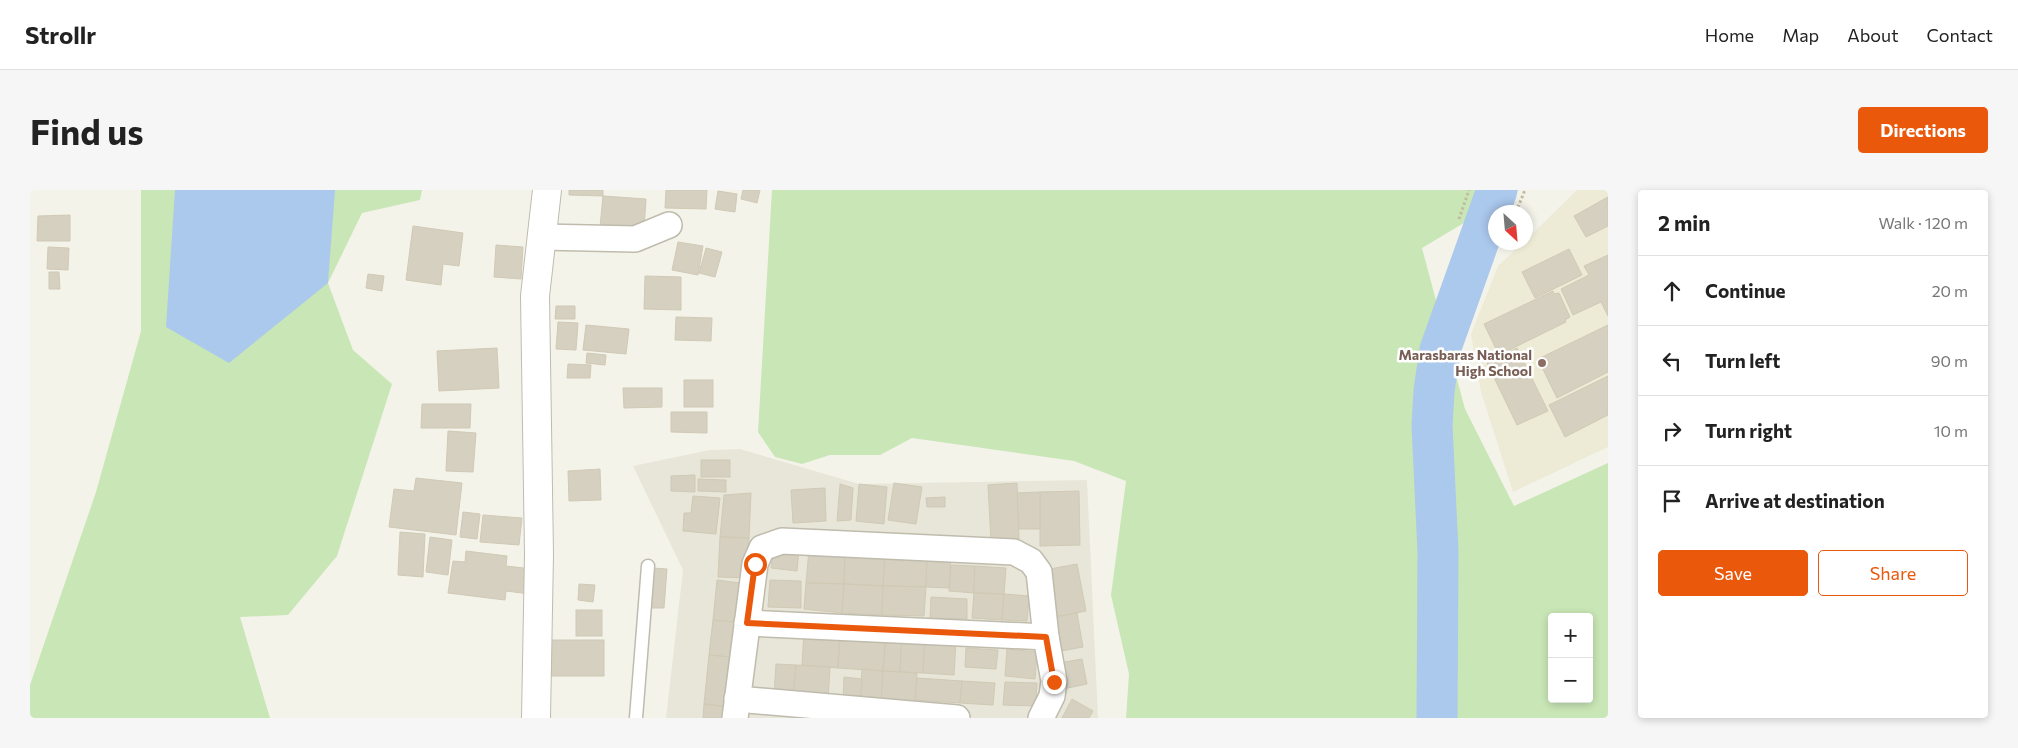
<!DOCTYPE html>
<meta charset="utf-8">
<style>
:root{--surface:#fff;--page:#f6f6f6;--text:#222;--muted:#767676;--line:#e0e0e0;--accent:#ea580c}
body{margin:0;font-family:Commissioner,sans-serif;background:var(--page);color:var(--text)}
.controls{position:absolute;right:15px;bottom:15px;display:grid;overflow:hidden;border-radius:5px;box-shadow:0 2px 8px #0003}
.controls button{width:45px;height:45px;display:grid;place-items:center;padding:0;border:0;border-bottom:1px solid var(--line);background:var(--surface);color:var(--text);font:25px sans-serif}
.compass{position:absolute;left:1458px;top:15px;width:45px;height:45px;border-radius:50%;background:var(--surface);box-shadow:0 2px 8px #0003;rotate:154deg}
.stop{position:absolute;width:15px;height:15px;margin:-11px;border:4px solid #ea580c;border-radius:50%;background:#fff}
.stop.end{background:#ea580c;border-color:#fff;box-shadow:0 1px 5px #0008}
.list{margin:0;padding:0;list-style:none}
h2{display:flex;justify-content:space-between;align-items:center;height:65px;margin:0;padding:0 20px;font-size:21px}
h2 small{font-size:16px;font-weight:400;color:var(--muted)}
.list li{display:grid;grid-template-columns:32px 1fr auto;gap:15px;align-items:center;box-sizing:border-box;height:70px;padding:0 20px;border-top:1px solid var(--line)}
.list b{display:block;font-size:19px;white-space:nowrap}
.list em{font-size:16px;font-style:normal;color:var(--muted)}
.actions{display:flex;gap:10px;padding:15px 20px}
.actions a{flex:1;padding:11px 0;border:1px solid var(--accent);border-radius:5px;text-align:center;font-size:18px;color:var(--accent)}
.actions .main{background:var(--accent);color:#fff}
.icon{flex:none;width:28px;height:28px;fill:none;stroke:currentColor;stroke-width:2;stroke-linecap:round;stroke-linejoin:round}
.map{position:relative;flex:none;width:1578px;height:528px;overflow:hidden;border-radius:5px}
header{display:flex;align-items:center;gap:30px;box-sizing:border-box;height:70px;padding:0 25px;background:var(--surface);border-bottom:1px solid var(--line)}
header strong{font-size:24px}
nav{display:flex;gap:28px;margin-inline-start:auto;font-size:18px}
.intro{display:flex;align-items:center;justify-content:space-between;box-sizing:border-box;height:120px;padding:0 30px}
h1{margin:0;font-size:35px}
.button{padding:12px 22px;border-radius:5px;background:var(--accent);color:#fff;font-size:18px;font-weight:700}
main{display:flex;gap:30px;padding:0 30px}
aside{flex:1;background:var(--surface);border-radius:5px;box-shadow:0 2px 8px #0003}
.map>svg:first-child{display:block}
.residential{fill:#e8e6d9}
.education{fill:#edead5}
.green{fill:#c9e6b6;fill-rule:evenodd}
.water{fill:#abc8ed}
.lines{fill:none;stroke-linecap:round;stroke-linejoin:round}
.river{stroke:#abc8ed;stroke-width:41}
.building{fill:#d5d0c0;stroke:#d0c9b4}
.service-casing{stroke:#bfbcad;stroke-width:15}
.minor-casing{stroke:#bfbcad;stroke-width:28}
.tertiary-casing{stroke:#bfbcad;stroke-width:30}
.path{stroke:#c1ba9f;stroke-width:3;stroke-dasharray:2.5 2.5;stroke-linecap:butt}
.service{stroke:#fff;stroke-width:12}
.minor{stroke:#fff;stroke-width:25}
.tertiary{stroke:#fff;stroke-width:28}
.route{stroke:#ea580c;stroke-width:6}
.education-dot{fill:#8d6e63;stroke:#fff;stroke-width:2}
.labels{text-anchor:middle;stroke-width:5;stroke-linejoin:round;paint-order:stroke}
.education-label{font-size:14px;font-weight:bold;fill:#785e54;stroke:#fff;text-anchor:end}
</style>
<header>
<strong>Strollr</strong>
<nav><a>Home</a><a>Map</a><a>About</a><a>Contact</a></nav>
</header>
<div class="intro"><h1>Find us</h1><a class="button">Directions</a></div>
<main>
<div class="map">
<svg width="1578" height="528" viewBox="0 0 1578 528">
<rect width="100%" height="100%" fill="#f4f3ea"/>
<!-- residential -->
<polygon class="residential" points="710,259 829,294 1057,290 1068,528 636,528 653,380 603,276 680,260"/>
<!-- education -->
<polygon class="education" points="1547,0 1578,0 1578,257 1483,302 1451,202 1441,144 1468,76 1493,53 1496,52 1496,50"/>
<!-- green -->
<g class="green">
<polygon points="111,0 392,0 390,10 332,23 298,93 323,160 362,194 307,366 258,425 210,427 240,528 0,528 0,495 66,302 111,141"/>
<path d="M742 0H1489L1392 58 1435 219 1484 316 1578 273V528H1096L1099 484 1081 405 1096 291 1044 271 882 248 850 265H800L772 274 745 267 728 242ZM1522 427H1559V509H1522Z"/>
</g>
<!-- water -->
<polygon class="water" points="145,0 305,0 298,93 199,173 136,137"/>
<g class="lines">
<!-- river -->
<polyline class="river" points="1407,528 1408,362 1402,235 1404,201 1410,160 1467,0"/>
</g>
<!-- building -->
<g class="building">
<polygon points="539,0 573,0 573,6 539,5"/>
<polygon points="636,0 677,0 676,19 635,18"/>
<polygon points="713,0 730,0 727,13 711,9"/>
<polygon points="688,1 707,4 705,22 685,19"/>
<polygon points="573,6 616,9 614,40 570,37"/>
<polygon points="1578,7 1578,36 1556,47 1544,26"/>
<polygon points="40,25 40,51 7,51 8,26"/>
<polygon points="383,36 433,43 429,76 413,74 411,95 376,90"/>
<polygon points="648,52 673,56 668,85 642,80"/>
<polygon points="466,55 493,57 491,89 464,87"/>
<polygon points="18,57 39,58 38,80 17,79"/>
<polygon points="676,58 692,62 685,87 669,83"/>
<polygon points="1539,59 1552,85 1505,108 1492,82"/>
<polygon points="1578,65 1578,126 1571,112 1543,125 1531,99 1559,85 1554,76"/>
<polygon points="19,82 29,82 30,99 19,99"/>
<polygon points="338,84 354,86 352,101 336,98"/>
<polygon points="615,86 651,87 651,120 614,119"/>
<polygon points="1523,101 1524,104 1529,103 1540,127 1535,130 1536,132 1469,165 1454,134"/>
<polygon points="526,116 545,116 545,129 525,129"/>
<polygon points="646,127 682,128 681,151 645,150"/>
<polygon points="528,132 548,133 546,160 526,159"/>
<polygon points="556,135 599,139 596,164 553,160"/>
<polygon points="1578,135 1578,182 1527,208 1508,169"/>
<polygon points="467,158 469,198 409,201 407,161"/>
<polygon points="1487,158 1518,221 1487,235 1457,173"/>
<polygon points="557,163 576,165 575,175 556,173"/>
<polygon points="538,174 561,175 560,188 537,188"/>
<polygon points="1578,186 1578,225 1535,247 1519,215"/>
<rect x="654" y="190" width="29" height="27"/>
<polygon points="593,198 632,198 632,217 594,218"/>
<polygon points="392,214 441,214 440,238 391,238"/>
<polygon points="641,222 677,222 677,243 641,242"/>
<polygon points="418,241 446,243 443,282 416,281"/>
<rect x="671" y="270" width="29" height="17"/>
<polygon points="570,279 571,310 539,311 538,281"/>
<polygon points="665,285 665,302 641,301 641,286"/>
<polygon points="386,288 432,293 426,345 359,337 364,299 384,301"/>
<polygon points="668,289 696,290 696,302 668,301"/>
<polygon points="864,293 892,297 886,334 858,330"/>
<polygon points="987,293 989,349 961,350 958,295"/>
<polygon points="810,294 823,298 821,330 807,331"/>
<polygon points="829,294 857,297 854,334 826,331"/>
<polygon points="795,298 796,331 763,333 761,300"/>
<polygon points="1049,301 1050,355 1010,356 1010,302"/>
<polygon points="1010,302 1010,339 989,339 987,303"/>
<polygon points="721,303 719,348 690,347 694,305"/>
<polygon points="663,306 690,308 686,344 653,341 654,323 661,323"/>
<polygon points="915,307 915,317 897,317 896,308"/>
<polygon points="433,322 450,324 447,349 430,347"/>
<polygon points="453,325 492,328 489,355 450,352"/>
<polygon points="370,342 395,344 393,387 368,385"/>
<polygon points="400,347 422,350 418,385 396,382"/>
<polygon points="690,347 719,348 716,388 688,387"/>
<polygon points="744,356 769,359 767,381 741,378"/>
<polygon points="779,360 815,363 814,394 776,393"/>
<polygon points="436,361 477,366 476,376 503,379 500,404 476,401 475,410 418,403 423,371 435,372"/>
<polygon points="815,363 855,364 853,396 814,394"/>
<polygon points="855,364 897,366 896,397 853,396"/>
<polygon points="897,366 921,367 919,398 896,397"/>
<polygon points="1047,374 1056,421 1025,427 1015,380"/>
<polygon points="921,375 945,376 944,403 919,401"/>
<polygon points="945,376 976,378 974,404 944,403"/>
<polygon points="622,378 637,379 634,418 619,418"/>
<polygon points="687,390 718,394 714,433 683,430"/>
<polygon points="740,390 771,391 771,418 738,417"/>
<polygon points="776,393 814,394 812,423 774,419"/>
<polygon points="549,394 565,395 563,412 548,410"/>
<polygon points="814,394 853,396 852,425 812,423"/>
<polygon points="853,396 896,397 894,426 852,425"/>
<polygon points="944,403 974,404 972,430 942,428"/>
<polygon points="974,404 999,406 997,431 972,430"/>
<polygon points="901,407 937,409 937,429 900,428"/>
<rect x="546" y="420" width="26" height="26"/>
<polygon points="1047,423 1053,457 1031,461 1025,427"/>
<polygon points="683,430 714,433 710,468 679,465"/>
<polygon points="774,442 810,445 808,478 772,475"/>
<polygon points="810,445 856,447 853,481 808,478"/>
<polygon points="856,447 872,448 870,482 853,481"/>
<polygon points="872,448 895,450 893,483 870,482"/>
<rect x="518" y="450" width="56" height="36"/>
<polygon points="895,450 926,451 924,485 893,483"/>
<polygon points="936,458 968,460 966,479 935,477"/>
<polygon points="977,459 1007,462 1005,489 975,486"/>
<polygon points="679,465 710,468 705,517 674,514"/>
<polygon points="1052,469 1057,494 1033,499 1029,473"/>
<polygon points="746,474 766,475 763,508 744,506"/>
<polygon points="766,475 800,477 798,510 763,508"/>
<polygon points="832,479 853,481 851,513 830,512"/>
<polygon points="853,481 887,483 885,515 851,513"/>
<polygon points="814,487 832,489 830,512 813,511"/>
<polygon points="887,488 932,491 930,513 885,510"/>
<polygon points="932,491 965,493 963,515 930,513"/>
<polygon points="975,492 1007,493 1006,516 973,515"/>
<polygon points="1042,509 1063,521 1059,528 1032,528"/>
<polygon points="674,514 700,517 699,528 673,528"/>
</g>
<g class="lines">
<defs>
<polyline id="service" points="606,528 618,376"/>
<g id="minor">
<polyline points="511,47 605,49 639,35"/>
<polyline points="717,433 1016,447"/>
<polyline points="707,509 927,528"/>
<polyline points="705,528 725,374 732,358 752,351 984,362 1001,371 1009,382 1016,447 1024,491 1022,506 1011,528"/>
</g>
<polyline id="tertiary" points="506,528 509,364 505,106 517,0"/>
</defs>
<!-- service casing -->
<use href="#service" class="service-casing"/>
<!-- minor casing -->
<use href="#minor" class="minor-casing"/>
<!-- tertiary casing -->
<use href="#tertiary" class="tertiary-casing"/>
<!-- path -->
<g class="path">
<polyline points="1486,22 1495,0"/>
<polyline points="1429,29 1439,0"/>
</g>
<!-- service -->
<use href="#service" class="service"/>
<!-- minor -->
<use href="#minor" class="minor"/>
<!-- tertiary -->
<use href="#tertiary" class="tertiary"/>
</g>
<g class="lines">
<!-- route -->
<polyline class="route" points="725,374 717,433 1016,447 1024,492"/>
</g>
<!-- markers -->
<circle class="education-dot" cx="1512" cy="173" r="5"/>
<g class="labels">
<!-- education labels -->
<g class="education-label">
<text x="1502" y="170">Marasbaras National<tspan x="1502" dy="16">High School</tspan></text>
</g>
</g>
</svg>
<div class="controls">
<button>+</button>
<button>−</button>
</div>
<svg class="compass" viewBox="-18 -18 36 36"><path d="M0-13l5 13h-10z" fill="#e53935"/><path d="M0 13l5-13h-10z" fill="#767676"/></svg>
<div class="stop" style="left:725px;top:374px"></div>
<div class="stop end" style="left:1024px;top:492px"></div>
</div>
<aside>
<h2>2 min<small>Walk · 120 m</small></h2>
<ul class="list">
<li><svg class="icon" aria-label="ahead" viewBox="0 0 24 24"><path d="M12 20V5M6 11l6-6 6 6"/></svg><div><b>Continue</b></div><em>20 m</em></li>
<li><svg class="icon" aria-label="left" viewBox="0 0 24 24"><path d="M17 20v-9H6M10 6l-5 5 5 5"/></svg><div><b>Turn left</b></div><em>90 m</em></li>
<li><svg class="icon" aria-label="right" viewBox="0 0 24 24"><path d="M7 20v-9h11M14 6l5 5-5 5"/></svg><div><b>Turn right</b></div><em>10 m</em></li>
<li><svg class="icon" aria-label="arrive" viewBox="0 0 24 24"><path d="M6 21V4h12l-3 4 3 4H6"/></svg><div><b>Arrive at destination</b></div></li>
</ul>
<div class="actions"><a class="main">Save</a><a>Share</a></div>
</aside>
</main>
